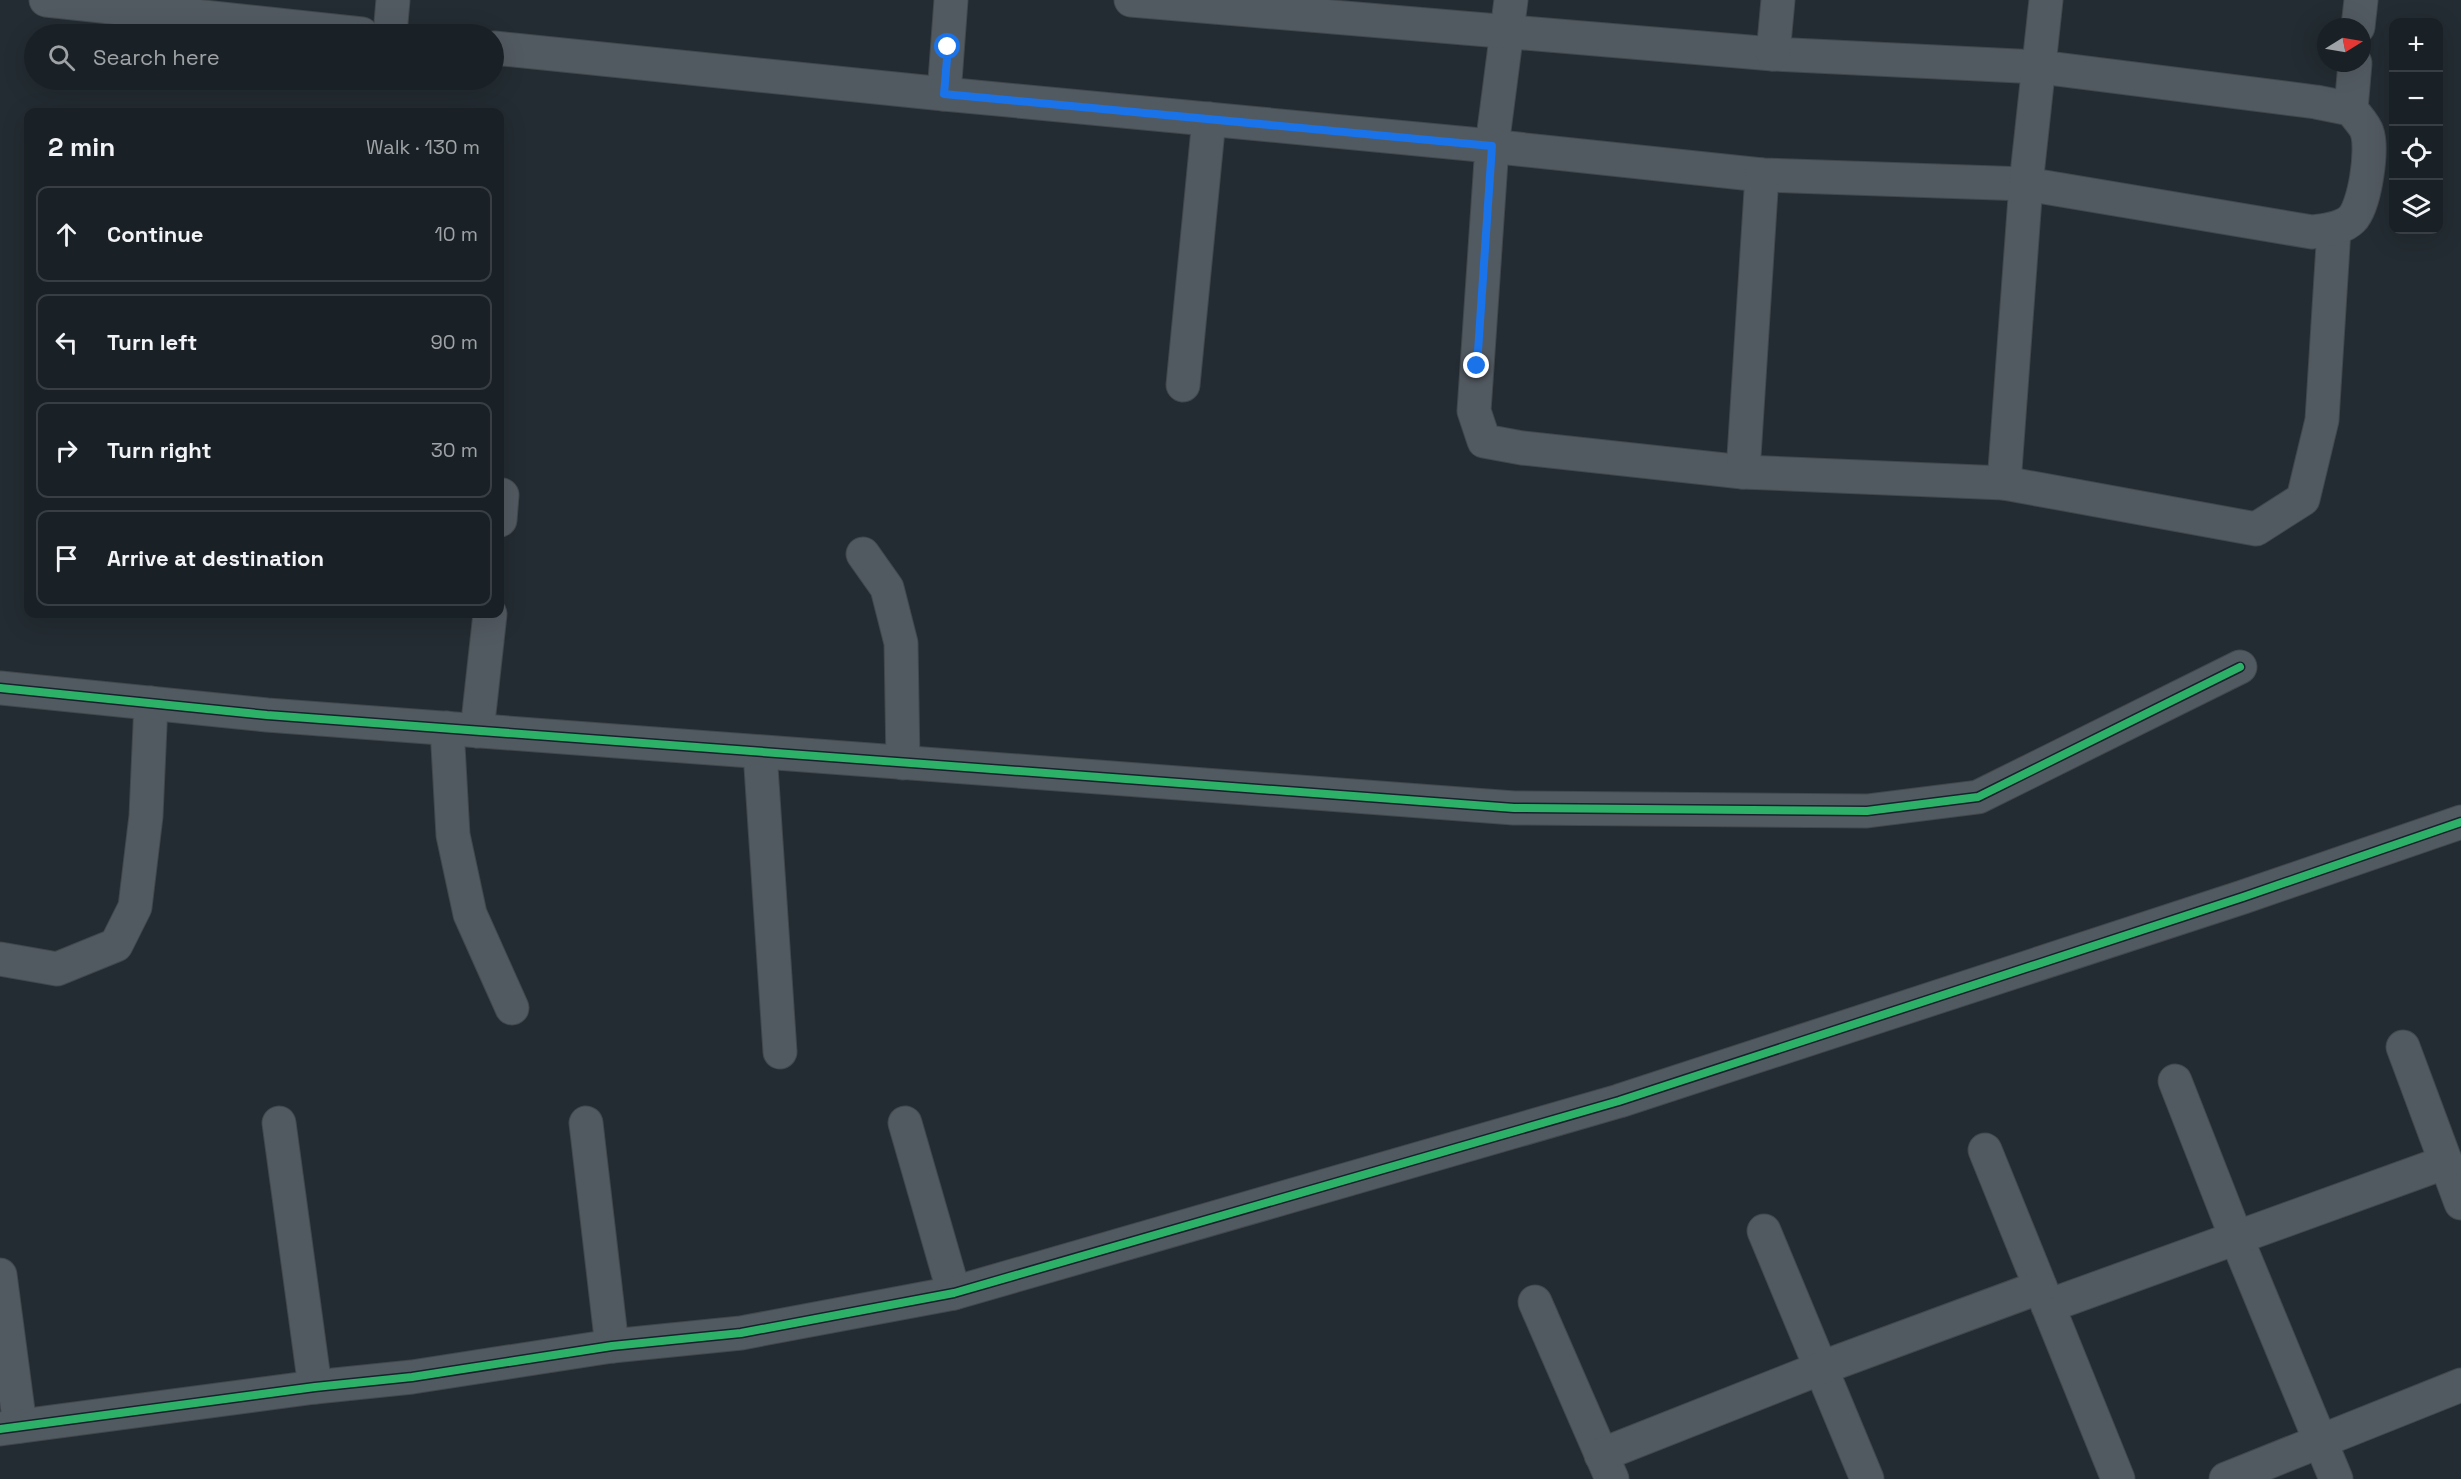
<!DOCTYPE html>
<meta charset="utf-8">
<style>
:root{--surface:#1a2126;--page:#23292e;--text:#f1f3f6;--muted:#9fa3a7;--line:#383e43}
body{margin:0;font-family:"Space Grotesk",sans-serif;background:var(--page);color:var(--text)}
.controls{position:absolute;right:18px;top:18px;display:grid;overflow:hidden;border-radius:12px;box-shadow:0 6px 24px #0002}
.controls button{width:54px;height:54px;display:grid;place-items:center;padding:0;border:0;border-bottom:2px solid var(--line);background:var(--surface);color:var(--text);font:30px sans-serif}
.compass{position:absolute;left:2317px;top:18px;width:54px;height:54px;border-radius:50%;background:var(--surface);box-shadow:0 6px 24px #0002;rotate:79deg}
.stop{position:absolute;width:18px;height:18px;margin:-14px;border:4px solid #1a73e8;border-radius:50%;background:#fff}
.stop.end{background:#1a73e8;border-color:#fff;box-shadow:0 2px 6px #0008}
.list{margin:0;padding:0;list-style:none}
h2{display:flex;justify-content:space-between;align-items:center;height:78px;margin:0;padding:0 24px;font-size:26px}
h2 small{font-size:20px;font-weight:400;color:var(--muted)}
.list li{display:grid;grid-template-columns:39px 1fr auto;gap:18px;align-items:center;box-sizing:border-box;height:96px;margin:0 12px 12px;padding:0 12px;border:2px solid var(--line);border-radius:12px}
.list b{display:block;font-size:22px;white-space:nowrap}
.list em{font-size:20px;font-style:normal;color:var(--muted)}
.icon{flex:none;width:33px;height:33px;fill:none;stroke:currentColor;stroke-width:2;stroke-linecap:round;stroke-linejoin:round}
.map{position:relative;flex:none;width:2461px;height:1479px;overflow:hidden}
.search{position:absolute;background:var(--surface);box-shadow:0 6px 24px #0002;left:24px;top:24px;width:480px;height:66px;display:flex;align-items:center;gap:15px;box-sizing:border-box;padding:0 21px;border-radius:33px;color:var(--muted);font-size:22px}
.panel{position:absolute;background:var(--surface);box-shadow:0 6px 24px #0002;left:24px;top:108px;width:480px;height:510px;border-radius:12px}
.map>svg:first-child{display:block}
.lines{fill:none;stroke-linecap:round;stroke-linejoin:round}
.minor-casing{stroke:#41484d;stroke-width:35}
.minor{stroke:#525a61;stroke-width:33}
.cycleway-casing{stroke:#16232c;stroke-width:11}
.cycleway{stroke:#2db169;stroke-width:8}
.route{stroke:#1a73e8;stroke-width:8}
</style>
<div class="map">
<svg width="2461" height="1479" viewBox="0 0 2461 1479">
<rect width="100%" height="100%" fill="#232c32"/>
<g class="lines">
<defs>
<g id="minor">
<polyline points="46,0 362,34"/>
<polyline points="1511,0 1492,146 1474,411 1484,441 1522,448 1743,472 2004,483 2256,529 2303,499 2322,420 2334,229"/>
<polyline points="2358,27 2361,0"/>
<polyline points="390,34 393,0"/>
<path d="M494 48 944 94 1470 144 1762 175 2026 184 2312 232C2326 230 2342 229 2352 219 2365 206 2373 149 2367 132 2365 125 2356 116 2351 109L2316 102 2040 67 1773 54 1131 0"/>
<polyline points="1773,54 1778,0"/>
<polyline points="944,94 951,0"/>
<polyline points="2351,109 2355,63"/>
<polyline points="1183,385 1209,119"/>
<polyline points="1743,472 1762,175"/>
<polyline points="2004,483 2026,184 2046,0"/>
<polyline points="500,520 502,495"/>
<polyline points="863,554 887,588 901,643 903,763"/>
<polyline points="0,688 267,715 1514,808 1867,811 1978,797 2240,667"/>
<polyline points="447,728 453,835 470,914 512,1008"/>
<polyline points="477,731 490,614"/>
<polyline points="760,752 780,1052"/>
<polyline points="0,959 57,969 116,945 135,907 146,816 151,703"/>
<polyline points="2403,1047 2461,1203"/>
<polyline points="2175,1081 2236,1237 2336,1479"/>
<polyline points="279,1123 315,1387"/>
<polyline points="586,1123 612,1346"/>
<polyline points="905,1123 954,1293"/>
<polyline points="1985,1150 2118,1479"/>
<polyline points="1764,1231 1867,1479"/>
<polyline points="0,1275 20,1426"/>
<polyline points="1535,1302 1612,1479"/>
<polyline points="2048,1306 2446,1162"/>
<polyline points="0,1429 315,1387 412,1377 612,1346 741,1333 954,1293 1619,1101 2243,897 2461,822"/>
<polyline points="1601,1455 1821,1368 2040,1287"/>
<polyline points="2226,1479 2461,1385"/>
</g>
</defs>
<!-- minor casing -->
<use href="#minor" class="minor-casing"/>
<!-- minor -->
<use href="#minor" class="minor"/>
<defs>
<g id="cycleway">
<polyline points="0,688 267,715 1514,808 1867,811 1978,797 2240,667"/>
<polyline points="0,1429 315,1387 412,1377 612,1346 741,1333 954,1293 1619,1101 2243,897 2461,822"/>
</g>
</defs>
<!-- cycleway casing -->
<use href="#cycleway" class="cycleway-casing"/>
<!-- cycleway -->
<use href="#cycleway" class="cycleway"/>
</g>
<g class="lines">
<!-- route -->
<polyline class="route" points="948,47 944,94 1492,146 1477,366"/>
</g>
</svg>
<div class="controls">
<button>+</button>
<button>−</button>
<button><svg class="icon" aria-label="locate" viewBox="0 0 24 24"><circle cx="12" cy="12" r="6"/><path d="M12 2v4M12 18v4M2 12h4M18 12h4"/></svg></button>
<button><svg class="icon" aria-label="layers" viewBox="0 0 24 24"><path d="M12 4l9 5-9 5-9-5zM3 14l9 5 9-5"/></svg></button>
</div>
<svg class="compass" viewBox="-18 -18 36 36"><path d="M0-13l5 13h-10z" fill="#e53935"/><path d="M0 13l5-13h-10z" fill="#9fa3a7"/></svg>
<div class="stop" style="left:948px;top:47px"></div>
<div class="stop end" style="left:1477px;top:366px"></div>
<div class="search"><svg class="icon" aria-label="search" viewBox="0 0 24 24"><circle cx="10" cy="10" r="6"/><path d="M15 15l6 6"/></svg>Search here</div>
<section class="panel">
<h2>2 min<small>Walk · 130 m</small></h2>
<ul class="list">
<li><svg class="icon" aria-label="ahead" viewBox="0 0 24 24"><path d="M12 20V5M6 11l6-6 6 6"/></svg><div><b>Continue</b></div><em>10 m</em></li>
<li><svg class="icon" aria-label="left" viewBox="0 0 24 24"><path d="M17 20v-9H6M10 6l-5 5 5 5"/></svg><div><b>Turn left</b></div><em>90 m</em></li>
<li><svg class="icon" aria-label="right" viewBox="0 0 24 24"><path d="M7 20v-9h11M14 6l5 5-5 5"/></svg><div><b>Turn right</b></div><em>30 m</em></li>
<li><svg class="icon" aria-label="arrive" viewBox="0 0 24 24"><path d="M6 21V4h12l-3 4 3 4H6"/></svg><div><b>Arrive at destination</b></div></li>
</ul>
</section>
</div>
